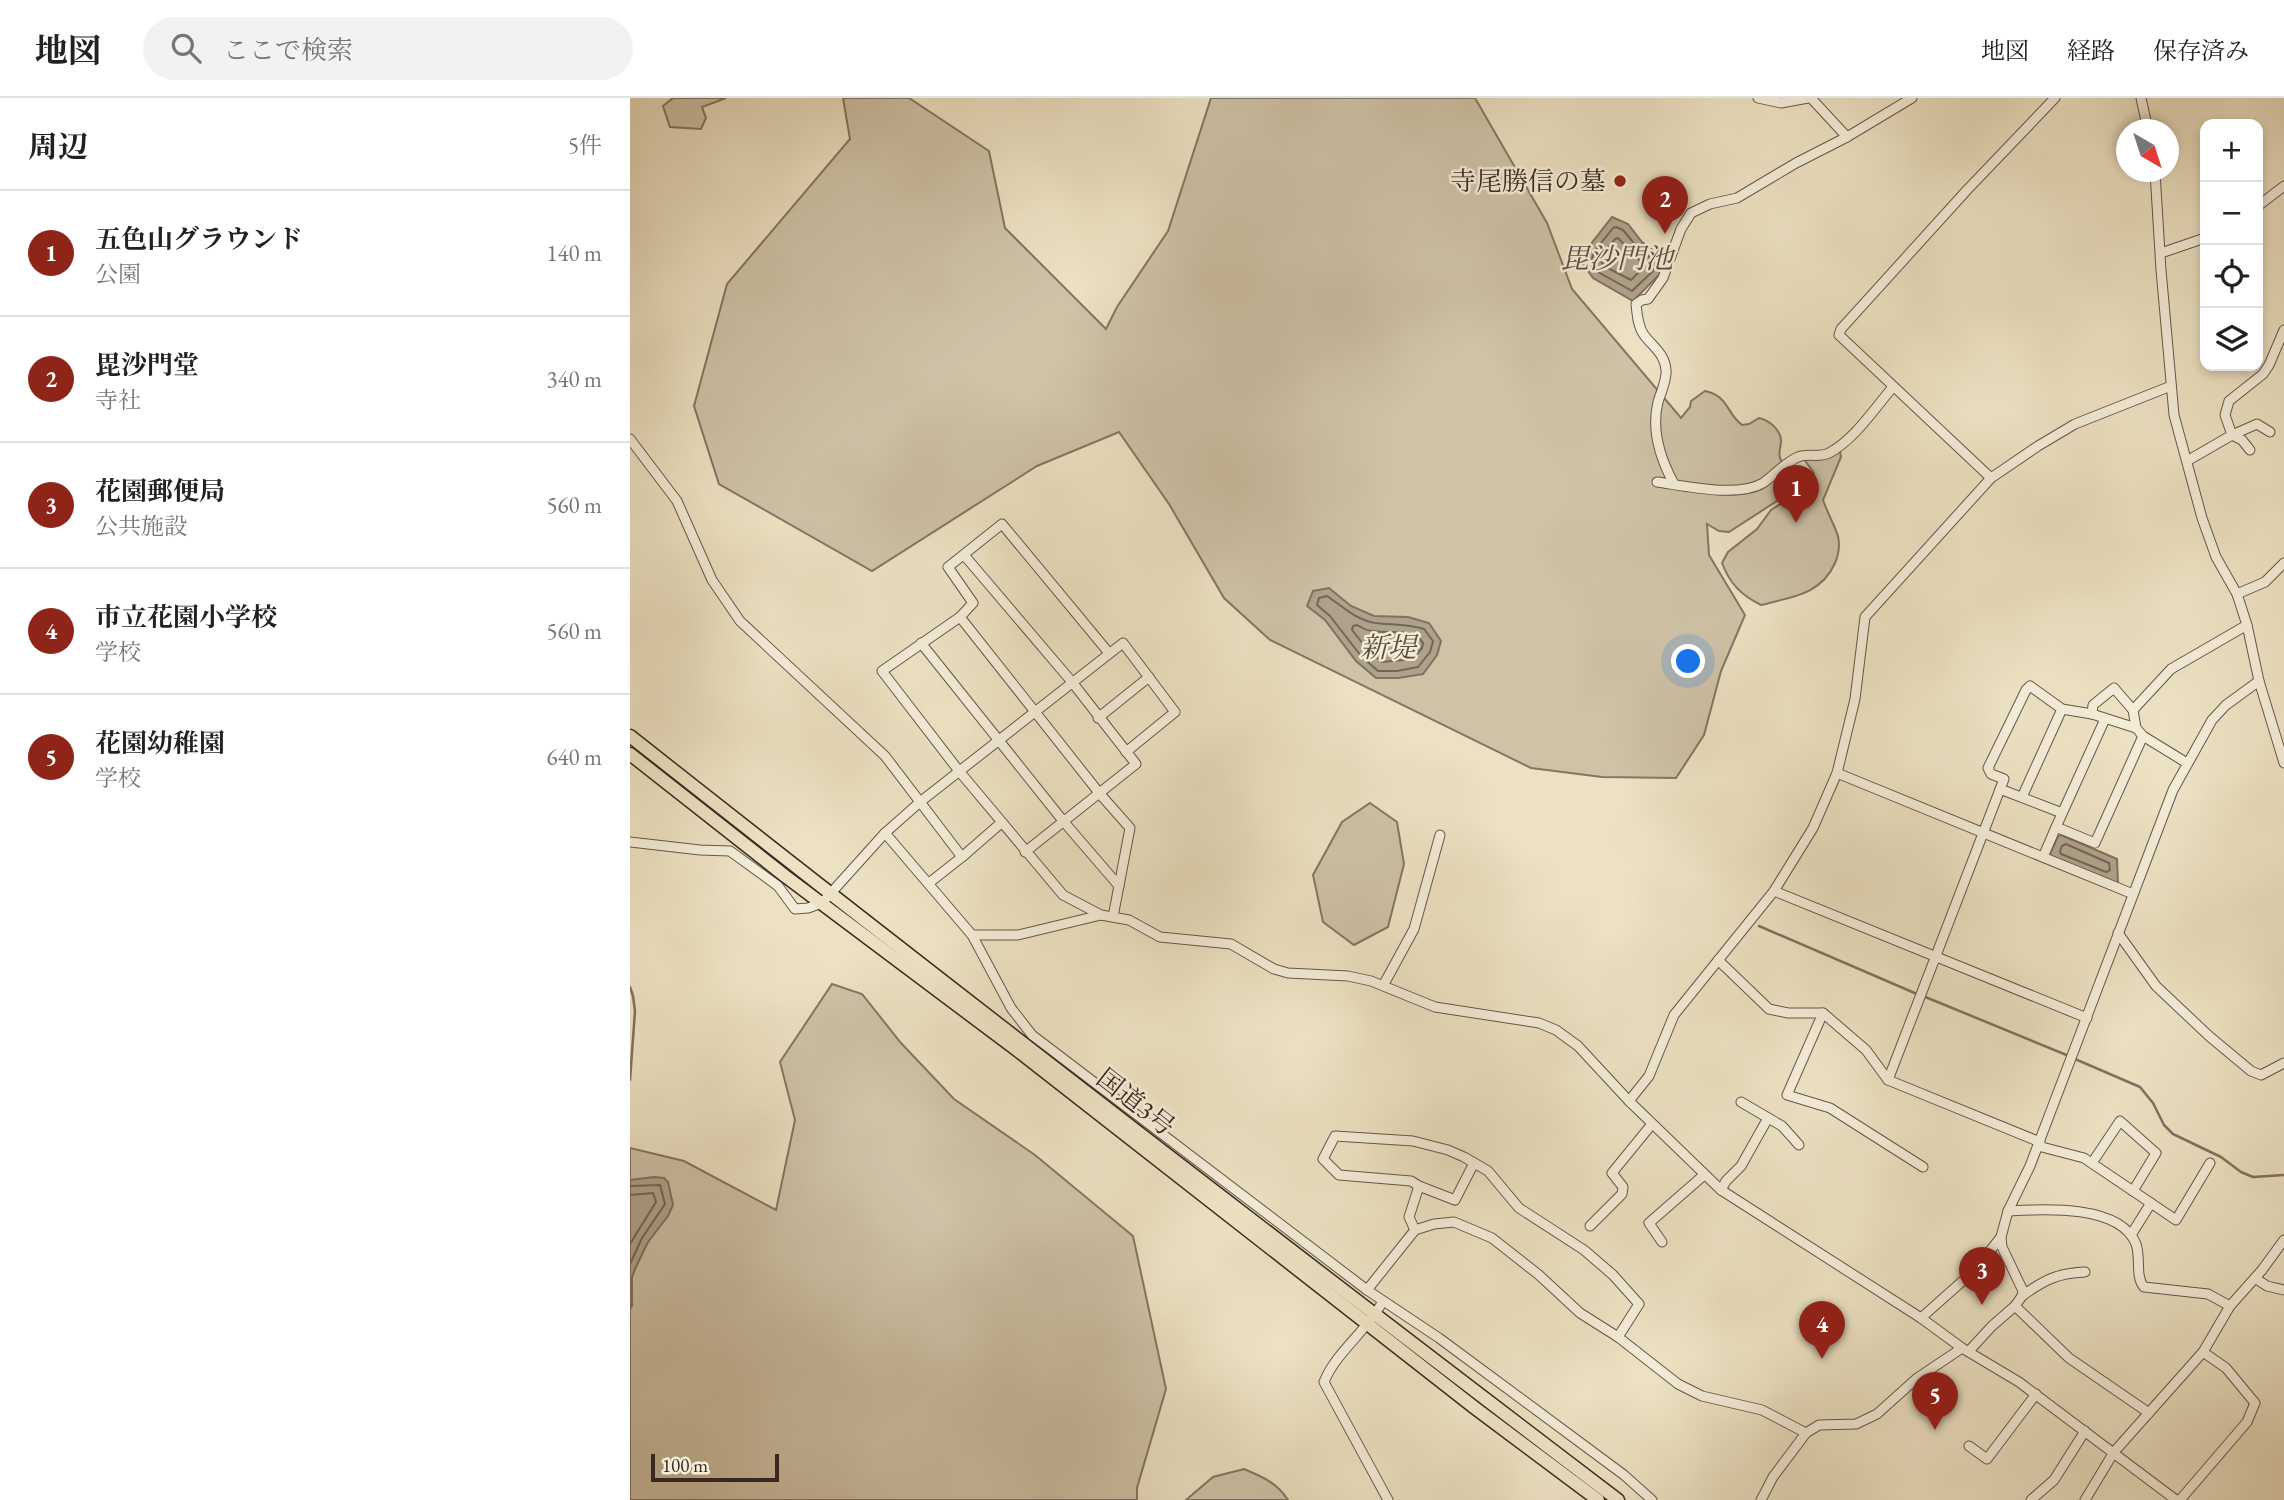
<!DOCTYPE html>
<html lang="ja">
<meta charset="utf-8">
<style>
:root{--surface:#fff;--page:#f2f2f2;--text:#222;--muted:#767676;--line:#e0e0e0;--accent:#8f2418}
body{margin:0;font-family:"EB Garamond","Noto Serif JP",serif;background:var(--page);color:var(--text)}
.controls{position:absolute;right:21px;top:21px;display:grid;overflow:hidden;border-radius:14px;box-shadow:0 4px 10px #0003}
.controls button{width:63px;height:63px;display:grid;place-items:center;padding:0;border:0;border-bottom:2px solid var(--line);background:var(--surface);color:var(--text);font:35px sans-serif}
.compass{position:absolute;left:1486px;top:21px;width:63px;height:63px;border-radius:50%;background:var(--surface);box-shadow:0 4px 10px #0003;rotate:141deg}
.scale{position:absolute;left:21px;bottom:18px;width:128px;box-sizing:border-box;padding-left:7px;border:4px solid #392822;border-top:0;font-size:19px;line-height:24px;white-space:nowrap;color:#392822;-webkit-text-stroke:5px #f3ecd7;paint-order:stroke}
.you{position:absolute;left:1059px;top:564px;width:24px;height:24px;margin:-18px;border:5px solid #fff;border-radius:50%;background:#1a73e8;box-shadow:0 0 0 10px #1a73e833}
.badge{display:grid;place-items:center;width:46px;height:46px;border-radius:50%;background:var(--accent);color:#fff;font-size:23px;font-weight:700}
.pin{position:absolute;translate:-50% -58px;filter:drop-shadow(0 2px 4px #0008)}
.pin::after{content:'';position:absolute;top:37px;width:24px;height:21px;background:inherit;clip-path:polygon(0 0,100% 0,50% 100%)}
.list{margin:0;padding:0;list-style:none}
h2{display:flex;justify-content:space-between;align-items:center;height:91px;margin:0;padding:0 28px;font-size:30px}
h2 small{font-size:23px;font-weight:400;color:var(--muted)}
.list li{display:grid;grid-template-columns:46px 1fr auto;gap:21px;align-items:center;box-sizing:border-box;height:126px;padding:0 28px;border-top:2px solid var(--line)}
.list b{display:block;font-size:26px;white-space:nowrap}
.list p{margin:0;font-size:23px;white-space:nowrap;color:var(--muted)}
.list em{font-size:23px;font-style:normal;color:var(--muted)}
.icon{flex:none;width:38px;height:38px;fill:none;stroke:currentColor;stroke-width:2;stroke-linecap:round;stroke-linejoin:round}
.map{position:relative;flex:none;width:1654px;height:1402px;overflow:hidden}
header{display:flex;align-items:center;gap:42px;box-sizing:border-box;height:98px;padding:0 35px;background:var(--surface);border-bottom:2px solid var(--line)}
header strong{font-size:33px}
nav{display:flex;gap:38px;margin-inline-start:auto;font-size:24px}
.search{width:490px;height:63px;background:var(--page);display:flex;align-items:center;gap:18px;box-sizing:border-box;padding:0 24px;border-radius:38px;color:var(--muted);font-size:26px}
main{display:flex}
aside{flex:1;background:var(--surface)}
.map>svg:first-child{display:block}
.green{fill:#cec2a7;stroke:#847564;stroke-width:2}
.water{fill:#afa28c;stroke:#807162;stroke-width:2}
.lines{fill:none;stroke-linecap:round;stroke-linejoin:round}
.shore{stroke:#746557;stroke-width:2}
.stream{stroke:#807162;stroke-width:2.5}
.minor-casing{stroke:#66564a;stroke-width:11}
.highway-casing{stroke:#392822;stroke-width:15}
.minor{stroke:#f3ecd7;stroke-width:9}
.highway{stroke:#ece1c2;stroke-width:12}
.poi-dot{fill:#8f2418;stroke:#f3ecd7;stroke-width:2.5}
.labels{text-anchor:middle;stroke-width:5;stroke-linejoin:round;paint-order:stroke}
.poi-label{font-size:26px;fill:#392822;stroke:#f3ecd7;text-anchor:end}
.street-label{font-size:26px;fill:#392822;stroke:#f3ecd7}
.water-label{font-size:28px;font-style:italic;fill:#5c4d42;stroke:#f3ecd7}
</style>
<header>
<strong>地図</strong>
<div class="search"><svg class="icon" aria-label="search" viewBox="0 0 24 24"><circle cx="10" cy="10" r="6"/><path d="M15 15l6 6"/></svg>ここで検索</div>
<nav><a>地図</a><a>経路</a><a>保存済み</a></nav>
</header>
<main>
<aside>
<h2>周辺<small>5件</small></h2>
<ul class="list">
<li><span class="badge">1</span><div><b>五色山グラウンド</b><p>公園</p></div><em>140 m</em></li>
<li><span class="badge">2</span><div><b>毘沙門堂</b><p>寺社</p></div><em>340 m</em></li>
<li><span class="badge">3</span><div><b>花園郵便局</b><p>公共施設</p></div><em>560 m</em></li>
<li><span class="badge">4</span><div><b>市立花園小学校</b><p>学校</p></div><em>560 m</em></li>
<li><span class="badge">5</span><div><b>花園幼稚園</b><p>学校</p></div><em>640 m</em></li>
</ul>
</aside>
<div class="map">
<svg width="1654" height="1402" viewBox="0 0 1654 1402">
<rect width="100%" height="100%" fill="#ece1c2"/>
<filter id="stains"><feTurbulence type="fractalNoise" baseFrequency=".00286" numOctaves="4"/><feColorMatrix values="0 0 0 0 .2 0 0 0 0 .09 0 0 0 0 .02 0 0 0 .5 -.17"/></filter>
<radialGradient id="worn" r=".72"><stop offset=".6" stop-color="#630" stop-opacity="0"/><stop offset="1" stop-color="#630" stop-opacity=".3"/></radialGradient>
<!-- green -->
<g class="green">
<polygon points="43,0 96,0 72,9 76,20 71,31 40,29 33,8"/>
<path d="M213 0H279L359 53 375 130 476 231 487 209 538 133 581 0H845L917 125 942 191 1051 320 1060 309 1061 303 1075 293C1099 298 1096 315 1112 327L1119 326 1129 320C1139 322 1151 332 1151 343 1151 350 1148 354 1150 360 1155 371 1163 379 1167 390L1099 434 1089 433 1077 426 1079 457 1115 517 1091 573 1074 637 1046 680 972 679 901 670 640 542 594 500 539 406 489 334 407 368 242 473 89 386 64 308 97 186 220 41Z"/>
<path d="M1209 348 1211 359 1193 402C1197 414 1204 426 1208 438 1210 447 1208 458 1205 465 1191 497 1161 499 1131 507 1111 497 1100 486 1092 465L1098 454 1127 431 1141 412 1177 389 1184 375 1171 357H1197Z"/>
<polygon points="740,705 767,724 774,766 758,829 724,847 693,824 683,777 712,724"/>
<polygon points="202,886 232,896 271,945 324,1001 405,1057 503,1138 536,1291 507,1390 507,1402 0,1402 0,1050 54,1063 146,1112 165,1022 150,964"/>
<path d="M614 1371C633 1379 647 1385 658 1402H556L583 1379Z"/>
</g>
<!-- water -->
<g class="water">
<polygon points="982,119 998,126 1012,144 1036,162 1029,177 1003,203 963,180 953,166 957,151"/>
<polygon points="699,490 721,508 744,518 778,519 799,525 811,543 807,557 793,576 768,580 746,580 726,563 695,522 677,508 683,493"/>
<polygon points="1431,737 1487,761 1488,786 1419,758 1428,738"/>
<polygon points="24,1079 34,1080 38,1084 43,1107 38,1118 18,1144 5,1171 2,1179 2,1208 0,1211 0,1082"/>
</g>
<g class="lines">
<!-- shore -->
<g class="shore">
<polygon points="986,129 993,132 1007,149 1026,165 1023,173 1002,193 968,174 961,165 964,154 983,130"/>
<polygon points="988,140 1014,167 1013,170 1001,182 974,168 971,163 972,158 985,141"/>
<path d="M697 498C712 508 726 522 745 525 762 527 777 526 794 531L803 543 800 554 788 569 767 573H748L731 558 700 518 687 507 689 500Z"/>
<path d="M727 527C732 530 737 533 743 533 759 536 784 529 793 545L792 550 783 561 752 564 738 552 722 532 723 528Z"/>
<polygon points="1436,746 1479,765 1480,772 1476,774 1431,756 1430,753 1432,748"/>
<polyline points="0,1088 30,1087 35,1106 12,1140 0,1166"/>
<polyline points="0,1097 23,1095 26,1104 0,1146"/>
</g>
<!-- stream -->
<g class="stream">
<polyline points="1129,828 1287,896"/>
<polyline points="0,889 3,898 5,913 0,982"/>
<polyline points="1293,898 1439,958"/>
<polyline points="1445,961 1510,989 1523,1005 1534,1027 1543,1036 1591,1059 1611,1074 1623,1079 1654,1077"/>
</g>
<defs>
<g id="minor">
<polyline points="1128,0 1151,5 1178,0"/>
<polyline points="1181,0 1217,39"/>
<polyline points="1511,0 1518,32"/>
<polyline points="1525,74 1531,172 1544,317 1572,420 1586,459 1607,496 1617,527 1629,583 1654,665"/>
<polyline points="1628,108 1654,88"/>
<polyline points="1531,155 1575,140"/>
<polyline points="0,341 47,403 82,482 110,523 255,658 332,759 371,725"/>
<polyline points="1620,352 1612,342 1602,337 1627,326 1640,334"/>
<polyline points="1557,363 1602,337 1595,317 1599,303 1633,276 1639,267 1654,232"/>
<polyline points="1361,380 1209,237 1211,231 1337,92 1425,0"/>
<path d="M1027 384C1055 388 1108 400 1133 385 1145 377 1154 365 1168 359 1177 355 1190 360 1199 355 1225 341 1244 311 1263 289"/>
<path d="M1044 386C1031 362 1021 332 1028 304 1031 294 1037 282 1036 272 1035 256 1023 249 1014 237 1008 229 1007 216 1006 206L1012 202 1018 201 1033 180 1051 131 1061 115 1080 106 1107 100 1166 65 1217 39 1282 0"/>
<polyline points="334,457 442,584 506,666 395,754"/>
<polyline points="1607,496 1635,484 1654,465"/>
<polyline points="330,519 470,696 500,730 483,819"/>
<polyline points="291,545 434,724 489,788"/>
<polyline points="479,555 372,426 318,469 343,505 330,519 252,573 329,673 433,797 471,817 499,822 530,839 601,846 644,871 658,875 718,878 741,883 805,909 909,925 926,932 948,948 999,1003 1091,1092 1291,1220 1332,1250 1389,1284 1546,1402"/>
<polyline points="1503,612 1541,571 1617,527"/>
<polyline points="1462,616 1463,607 1484,590 1503,612 1506,630"/>
<polyline points="468,620 519,579"/>
<polyline points="1475,621 1426,729 1465,745 1513,638"/>
<polyline points="1207,675 1503,796"/>
<polyline points="1370,691 1432,715"/>
<polyline points="1392,699 1432,611"/>
<polyline points="255,735 342,837 381,910 402,937 737,1192 809,1240 994,1377 1022,1402"/>
<polyline points="0,744 70,752 100,753 148,788 165,811 178,810 192,805 255,735 290,704 493,545 545,614 496,654"/>
<polyline points="1413,759 1426,729"/>
<polyline points="299,785 332,759"/>
<polyline points="1144,793 1457,920"/>
<polyline points="1488,835 1526,888 1579,938 1621,973 1631,977 1654,965"/>
<polyline points="342,837 388,837 471,817"/>
<polyline points="1088,862 1139,911 1158,915 1193,915 1236,952 1258,982"/>
<polyline points="754,886 784,831 810,737"/>
<polyline points="1193,915 1157,997 1200,1010 1293,1069"/>
<polyline points="999,1003 1019,978 1044,917 1144,793 1183,730 1207,675 1225,601 1235,519 1361,380 1408,348 1445,326 1541,288"/>
<polyline points="1111,1004 1152,1028 1169,1047"/>
<polyline points="1410,1044 1258,982 1374,681 1361,676 1358,670 1396,592 1400,588 1432,611 1462,616 1506,630 1513,638 1557,665"/>
<polyline points="1408,1048 1454,1060 1546,1122 1580,1065"/>
<polyline points="844,1065 825,1102 789,1088 781,1083 709,1077 693,1061 705,1038 783,1043 818,1052 834,1059 858,1073 889,1110 954,1152 983,1177 1009,1206 988,1239"/>
<polyline points="1462,1065 1490,1023 1526,1055 1503,1093"/>
<polyline points="1091,1092 1096,1083 1111,1068 1138,1020"/>
<path d="M1378 1113C1413 1111 1490 1106 1506 1146 1511 1160 1505 1179 1514 1189L1578 1196 1600 1208"/>
<polyline points="960,1128 992,1096 993,1089 982,1075 1022,1026"/>
<polyline points="785,1132 779,1119 789,1088"/>
<polyline points="1501,1137 1521,1105"/>
<polyline points="1032,1144 1019,1125 1074,1077"/>
<polyline points="1625,1180 1637,1188 1654,1192"/>
<polyline points="737,1192 785,1132 804,1126 824,1124 862,1140 909,1177 950,1215 988,1239 1048,1286 1072,1298 1132,1312 1176,1335"/>
<path d="M1392 1198C1414 1182 1428 1175 1455 1174"/>
<path d="M753 1203C737 1233 706 1254 694 1284L758 1402"/>
<polyline points="1291,1220 1345,1172 1371,1139"/>
<polyline points="1339,1253 1362,1228 1385,1208"/>
<polyline points="1519,1315 1439,1260 1385,1208 1392,1198 1393,1193 1372,1149 1371,1139 1378,1113 1400,1068 1543,692 1582,622 1596,607 1629,583"/>
<polyline points="1339,1348 1357,1361 1406,1296"/>
<polyline points="1131,1402 1143,1379 1176,1335 1189,1327 1226,1326 1247,1316 1286,1281 1332,1250"/>
<polyline points="1401,1402 1424,1382 1455,1333"/>
<polyline points="1455,1402 1484,1354 1573,1254 1600,1208 1632,1172 1654,1142"/>
<polyline points="1550,1402 1617,1324 1625,1305 1596,1270 1573,1254"/>
</g>
<g id="highway">
<path d="M0 638C327 896 657 1150 988 1402"/>
<polyline points="0,656 155,778 387,952 845,1310 968,1402"/>
</g>
</defs>
<!-- minor casing -->
<use href="#minor" class="minor-casing"/>
<!-- highway casing -->
<use href="#highway" class="highway-casing"/>
<!-- minor -->
<use href="#minor" class="minor"/>
<!-- highway -->
<use href="#highway" class="highway"/>
</g>
<!-- markers -->
<circle class="poi-dot" cx="990" cy="83" r="7"/>
<g class="labels">
<!-- poi labels -->
<g class="poi-label">
<text x="976" y="92">寺尾勝信の墓</text>
</g>
<!-- street labels -->
<g class="street-label">
<text transform="translate(506 1004) rotate(38)" y="9">国道3号</text>
</g>
<!-- water labels -->
<g class="water-label">
<text x="987" y="170">毘沙門池</text>
<text x="758" y="559">新堤</text>
</g>
</g>
<rect width="100%" height="100%" filter="url(#stains)"/>
<rect width="100%" height="100%" fill="url(#worn)"/>
</svg>
<div class="controls">
<button>+</button>
<button>−</button>
<button><svg class="icon" aria-label="locate" viewBox="0 0 24 24"><circle cx="12" cy="12" r="6"/><path d="M12 2v4M12 18v4M2 12h4M18 12h4"/></svg></button>
<button><svg class="icon" aria-label="layers" viewBox="0 0 24 24"><path d="M12 4l9 5-9 5-9-5zM3 14l9 5 9-5"/></svg></button>
</div>
<svg class="compass" viewBox="-18 -18 36 36"><path d="M0-13l5 13h-10z" fill="#e53935"/><path d="M0 13l5-13h-10z" fill="#767676"/></svg>
<div class="scale">100 m</div>
<div class="you"></div>
<div class="pin badge" style="left:1166px;top:425px">1</div>
<div class="pin badge" style="left:1035px;top:136px">2</div>
<div class="pin badge" style="left:1352px;top:1207px">3</div>
<div class="pin badge" style="left:1192px;top:1261px">4</div>
<div class="pin badge" style="left:1305px;top:1332px">5</div>
</div>
</main>
